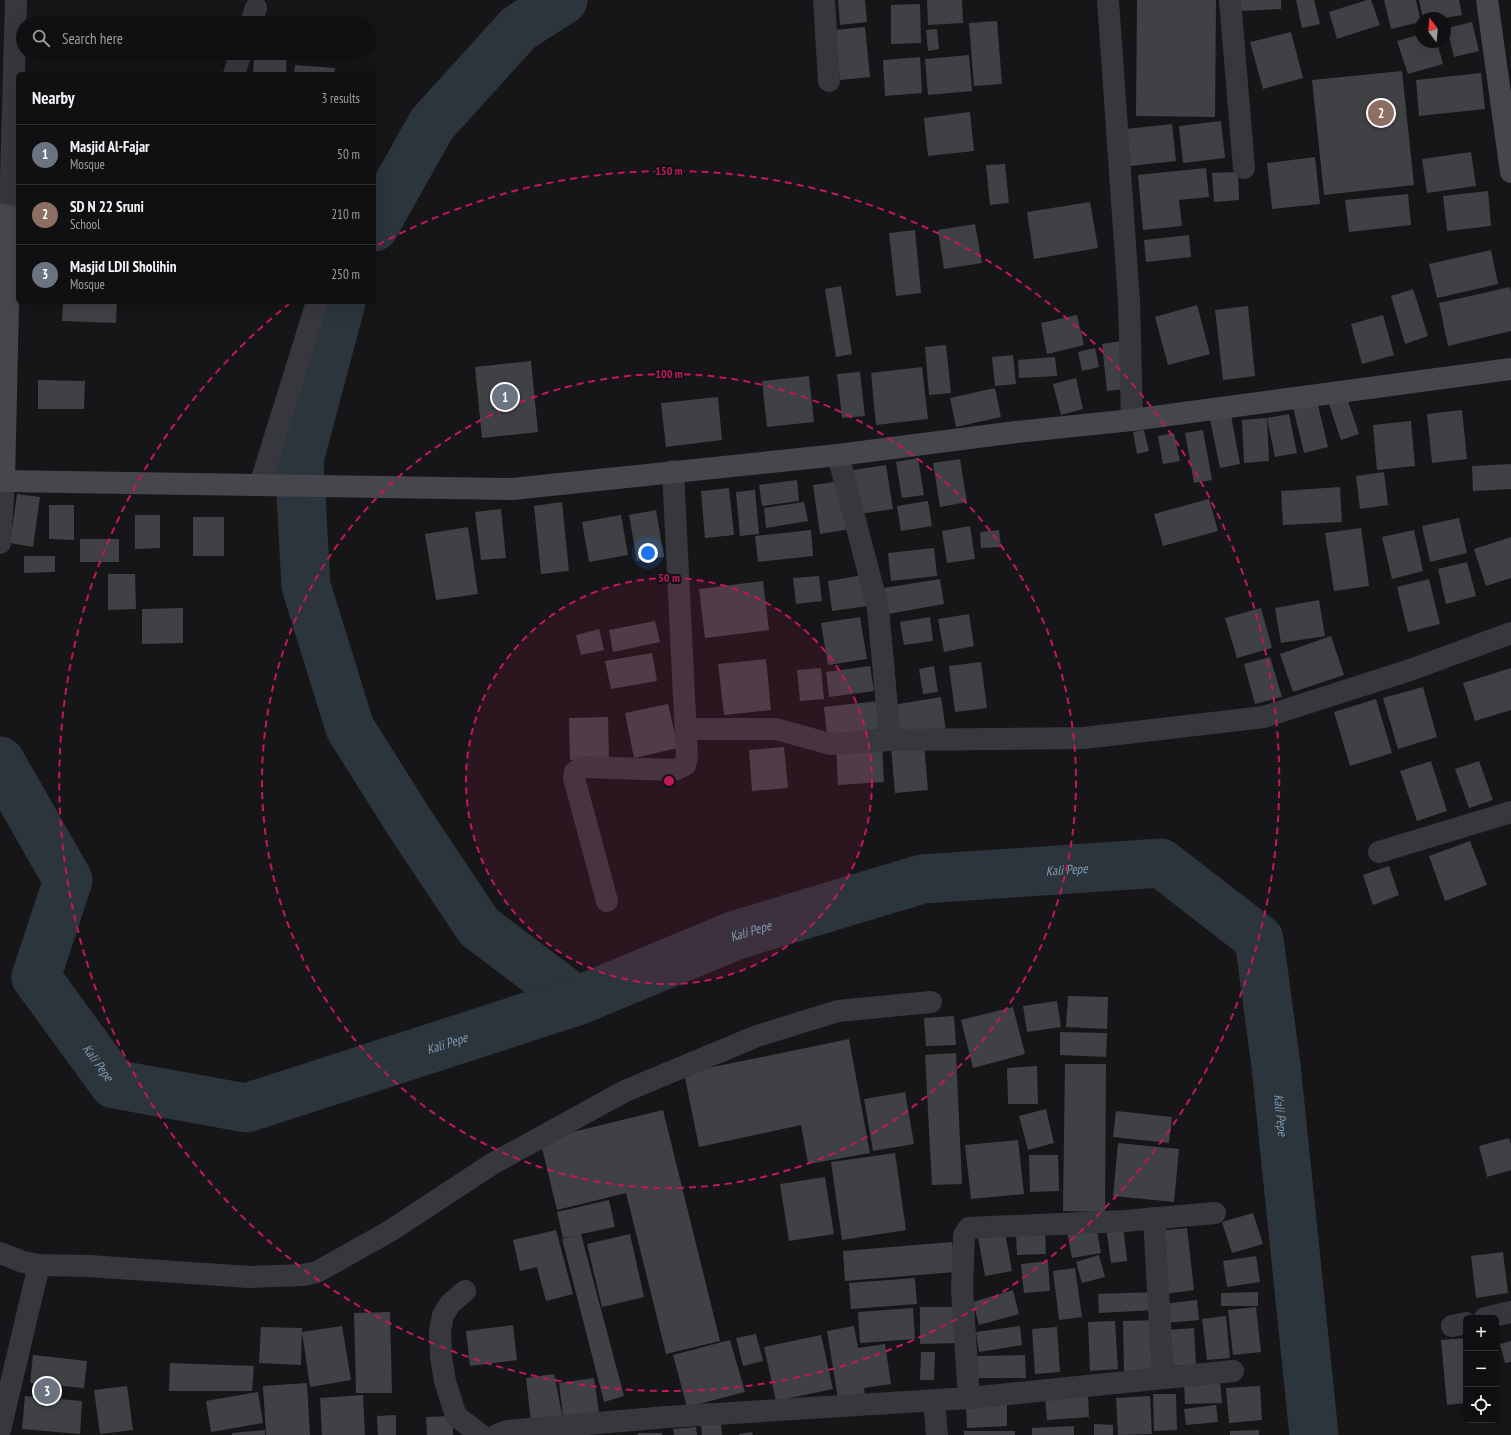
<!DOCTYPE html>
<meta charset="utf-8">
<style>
:root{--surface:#101012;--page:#1e1e20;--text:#f1f3f6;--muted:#9c9d9f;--line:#303032;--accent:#f2b134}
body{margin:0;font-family:"PT Sans Narrow",sans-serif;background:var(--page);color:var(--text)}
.controls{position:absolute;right:12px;bottom:12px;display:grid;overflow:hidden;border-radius:6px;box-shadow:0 4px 16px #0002}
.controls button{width:36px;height:36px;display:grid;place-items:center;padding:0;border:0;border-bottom:1px solid var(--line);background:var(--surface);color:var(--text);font:20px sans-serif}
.compass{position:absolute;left:1415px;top:12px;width:36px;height:36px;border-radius:50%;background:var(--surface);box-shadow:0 4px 16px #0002;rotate:344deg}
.you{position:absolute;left:648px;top:553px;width:14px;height:14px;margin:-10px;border:3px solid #fff;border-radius:50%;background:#1a73e8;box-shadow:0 0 0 6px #1a73e833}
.badge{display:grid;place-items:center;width:26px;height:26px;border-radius:50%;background:var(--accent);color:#fff;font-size:13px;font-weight:700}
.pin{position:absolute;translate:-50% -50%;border:2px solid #fff;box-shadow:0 1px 4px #0006}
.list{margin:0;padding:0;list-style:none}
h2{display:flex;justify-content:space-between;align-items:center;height:52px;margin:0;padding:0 16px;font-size:17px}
h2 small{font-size:13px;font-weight:400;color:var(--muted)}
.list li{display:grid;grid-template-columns:26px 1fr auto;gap:12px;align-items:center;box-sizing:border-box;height:60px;padding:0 16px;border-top:1px solid var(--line)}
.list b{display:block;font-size:15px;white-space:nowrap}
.list p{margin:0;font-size:13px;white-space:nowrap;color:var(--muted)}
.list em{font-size:13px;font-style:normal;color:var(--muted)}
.icon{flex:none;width:22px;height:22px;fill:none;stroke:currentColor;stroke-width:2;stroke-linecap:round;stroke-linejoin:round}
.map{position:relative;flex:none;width:1511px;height:1435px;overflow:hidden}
.search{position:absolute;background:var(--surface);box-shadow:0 4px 16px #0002;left:16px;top:16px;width:360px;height:44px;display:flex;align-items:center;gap:10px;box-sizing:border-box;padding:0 14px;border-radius:22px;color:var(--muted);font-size:15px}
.panel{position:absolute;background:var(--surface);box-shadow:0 4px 16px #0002;left:16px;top:72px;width:360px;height:232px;border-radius:6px}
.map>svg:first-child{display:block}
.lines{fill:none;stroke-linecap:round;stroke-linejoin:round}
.river{stroke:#2c353c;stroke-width:49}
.building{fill:#404145}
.street{stroke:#37383d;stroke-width:22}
.secondary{stroke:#45474d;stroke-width:22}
.ring{fill:none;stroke:#c2185b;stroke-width:2;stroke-dasharray:7 5}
.labels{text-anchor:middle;stroke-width:4;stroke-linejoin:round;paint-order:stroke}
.water-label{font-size:13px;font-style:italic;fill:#7f9bb3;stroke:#111113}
.centre{fill:#c2185b;stroke:#111113;stroke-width:2}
.ring-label{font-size:12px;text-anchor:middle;font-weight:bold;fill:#c2185b;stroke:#111113;stroke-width:4;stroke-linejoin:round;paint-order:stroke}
</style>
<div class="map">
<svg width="1511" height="1435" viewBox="0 0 1511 1435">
<rect width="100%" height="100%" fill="#161618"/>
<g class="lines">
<!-- river -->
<g class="river">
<polyline points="374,227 432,124 519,28 563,0"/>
<polyline points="341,302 299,460 306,586 350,728 411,825 479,927 577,1001"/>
<path id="s1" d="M0 761 68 880 36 977 114 1084 246 1108 577 1001 736 935 922 879 1161 863 1259 939 1276 1066 1314 1435"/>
</g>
</g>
<!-- building -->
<g class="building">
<polygon points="838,0 865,0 867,22 840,25"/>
<polygon points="927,0 962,0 963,23 928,25"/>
<polygon points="1137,0 1216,0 1215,117 1136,116"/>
<polygon points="1239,0 1281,0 1281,9 1239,11"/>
<polygon points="1296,0 1314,0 1320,24 1302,28"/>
<polygon points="1367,0 1371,0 1380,25 1337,39 1329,12"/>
<polygon points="1384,0 1416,0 1421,22 1391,29"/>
<polygon points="1419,0 1459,0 1462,15 1445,18 1423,18"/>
<polygon points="920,4 921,43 891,44 891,5"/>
<polygon points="997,21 1002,84 974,86 969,23"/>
<polygon points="1472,22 1479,51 1454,57 1447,28"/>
<polygon points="865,27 870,77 840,80 835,30"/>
<polygon points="937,29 939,49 928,51 926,30"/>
<polygon points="1291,32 1303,78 1263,89 1250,42"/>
<polygon points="1421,34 1421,42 1437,42 1443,64 1408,74 1397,41"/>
<polygon points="254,53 287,53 286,74 253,74"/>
<polygon points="294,53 352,53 352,59 293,56"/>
<polygon points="969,55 972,91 928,95 925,59"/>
<polygon points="920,57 922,93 885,96 883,60"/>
<polygon points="295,65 335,68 334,74 294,74"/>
<polygon points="1402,71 1414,185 1324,195 1312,80"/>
<polygon points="1481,73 1485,109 1419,116 1416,80"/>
<polygon points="970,112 974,151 928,156 924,118"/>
<polygon points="1221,121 1225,158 1183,163 1179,126"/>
<polygon points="1172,124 1176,161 1130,166 1126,129"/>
<polygon points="1471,152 1476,186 1427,193 1422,159"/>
<polygon points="1315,157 1320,204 1272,209 1267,163"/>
<polygon points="1005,164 1009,203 990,205 986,165"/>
<polygon points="1206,168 1209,197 1179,200 1182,226 1143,230 1138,175"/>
<polygon points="1238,172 1239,200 1214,202 1212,173"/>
<polygon points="1488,191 1491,226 1447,231 1443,196"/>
<polygon points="1408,194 1411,225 1349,232 1345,200"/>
<polygon points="1090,202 1098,248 1034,259 1027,212"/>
<polygon points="975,224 982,263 944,269 938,230"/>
<polygon points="915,230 921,293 896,296 889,233"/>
<polygon points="1189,235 1191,257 1146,262 1144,240"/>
<polygon points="1491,250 1498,284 1437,298 1429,264"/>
<polygon points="841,286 852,354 836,357 825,289"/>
<polygon points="1510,287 1511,293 1511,331 1448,346 1439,303"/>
<polygon points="1413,289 1428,336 1405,344 1391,296"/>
<polygon points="63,302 117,302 116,323 62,321"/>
<polygon points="1197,305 1210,354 1168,365 1155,317"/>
<polygon points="1248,306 1255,376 1223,380 1215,310"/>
<polygon points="1077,315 1084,345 1047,354 1041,323"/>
<polygon points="1383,315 1394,355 1362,364 1351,324"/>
<polygon points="1122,341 1127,389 1107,391 1102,344"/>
<polygon points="946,345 951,393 929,395 925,347"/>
<polygon points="1095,348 1099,367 1082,371 1078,352"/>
<polygon points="1013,355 1016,384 995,386 992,357"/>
<polygon points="1055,357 1057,376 1019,378 1018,360"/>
<polygon points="531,361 538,432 482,438 475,367"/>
<polygon points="922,367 928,419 876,425 871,373"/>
<polygon points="860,372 865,416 842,418 837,374"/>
<polygon points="809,376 814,422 767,427 762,381"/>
<polygon points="1076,378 1083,409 1061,415 1053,384"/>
<polygon points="38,380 85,381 84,409 38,409"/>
<polygon points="995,388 1001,417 956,427 950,398"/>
<polygon points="718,397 722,440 666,447 661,403"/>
<polygon points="1347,398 1359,434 1341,440 1329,404"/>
<polygon points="1317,401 1328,447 1304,453 1293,407"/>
<polygon points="1462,410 1467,459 1432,463 1427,414"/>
<polygon points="1289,414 1297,453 1275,457 1267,418"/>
<polygon points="1231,415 1240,464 1220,468 1210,419"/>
<polygon points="1267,418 1269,461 1244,463 1242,420"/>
<polygon points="1411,421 1415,466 1377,470 1373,425"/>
<polygon points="1144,430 1149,451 1137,454 1133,432"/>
<polygon points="1203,430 1212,480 1194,483 1185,433"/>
<polygon points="1174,433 1180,461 1163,464 1158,436"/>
<polygon points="918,458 924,495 902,498 896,462"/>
<polygon points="960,459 967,502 940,507 933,463"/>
<polygon points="1511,464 1511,489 1473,491 1472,466"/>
<polygon points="886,465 893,509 860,514 853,470"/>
<polygon points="1384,472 1388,505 1360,509 1356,476"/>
<polygon points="797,480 799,501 762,506 759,485"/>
<polygon points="842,481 850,529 820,534 813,485"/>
<polygon points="1340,487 1342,522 1283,525 1281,491"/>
<polygon points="729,488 734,535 705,538 701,491"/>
<polygon points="755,490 759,534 740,536 736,492"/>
<polygon points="17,494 40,497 33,547 10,543"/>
<polygon points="1209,499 1218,531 1163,546 1154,514"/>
<polygon points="928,501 932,526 901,531 897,506"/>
<polygon points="562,502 569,571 541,574 534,506"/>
<polygon points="804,502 808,521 766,528 764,508"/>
<polygon points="49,505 74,505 74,540 49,539"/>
<polygon points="501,509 506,558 481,560 475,512"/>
<polygon points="656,510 664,557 637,561 629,515"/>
<polygon points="135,515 160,515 160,548 135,549"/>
<polygon points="621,515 628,555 589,562 582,522"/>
<rect x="193" y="517" width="31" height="39"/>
<polygon points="1459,518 1467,553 1430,562 1422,526"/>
<polygon points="970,526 975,559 947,563 942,531"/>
<polygon points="468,527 478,594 436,600 425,534"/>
<polygon points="1361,528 1369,586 1334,591 1325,533"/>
<polygon points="811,530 813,556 758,562 755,536"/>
<polygon points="999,530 1001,547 981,548 980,532"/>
<polygon points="1414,530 1423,571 1392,579 1382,537"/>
<polygon points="1511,537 1511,578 1486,586 1474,549"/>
<rect x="80" y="539" width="39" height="23"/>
<polygon points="934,548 937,576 891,581 888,553"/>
<polygon points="24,556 55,556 55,572 24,573"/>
<polygon points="1467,562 1476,596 1446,604 1438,569"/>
<polygon points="108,574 135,574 136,609 108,610"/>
<polygon points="863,575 868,606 832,611 828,581"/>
<polygon points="819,576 822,601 796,604 793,578"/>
<polygon points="940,579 944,604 888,614 884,588"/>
<polygon points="1429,579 1440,624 1408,632 1397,587"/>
<polygon points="763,581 769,630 705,638 699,589"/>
<polygon points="1319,600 1325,636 1281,643 1275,608"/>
<polygon points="183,608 183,643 142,644 142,609"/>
<polygon points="1261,608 1272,648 1237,658 1225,618"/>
<polygon points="969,614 974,646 944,652 938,619"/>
<polygon points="860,617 867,659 828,665 821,623"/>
<polygon points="930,617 933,641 904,645 900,622"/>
<polygon points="655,621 660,642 613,652 609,630"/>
<polygon points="599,629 604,650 581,655 576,635"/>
<polygon points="1331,636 1344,675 1293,692 1280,654"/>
<polygon points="652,653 657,681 611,689 605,661"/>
<polygon points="1270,657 1282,697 1255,704 1244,664"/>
<polygon points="766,659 771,710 724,715 718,664"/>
<polygon points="981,662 987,708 955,712 949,666"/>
<polygon points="870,666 874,691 829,697 826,672"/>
<polygon points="934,666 938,692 923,694 919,669"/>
<polygon points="821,668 824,699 800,701 797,670"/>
<polygon points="1511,668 1511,710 1475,721 1463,683"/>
<polygon points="1423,687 1437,737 1398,749 1383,698"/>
<polygon points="941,697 946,731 898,739 893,705"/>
<polygon points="1376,699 1392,753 1350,766 1334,712"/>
<polygon points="879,701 882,729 827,735 824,707"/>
<polygon points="668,704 678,748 634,758 625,713"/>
<polygon points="608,717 609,759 570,760 569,718"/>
<polygon points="882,743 884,782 838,785 836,745"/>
<polygon points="924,744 928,790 895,793 891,747"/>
<polygon points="784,747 788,788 752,791 749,750"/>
<polygon points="1431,761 1447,811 1417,821 1400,771"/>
<polygon points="1479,761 1493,800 1469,808 1455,769"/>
<polygon points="1470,841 1487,885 1445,901 1429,856"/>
<polygon points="1389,866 1399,895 1373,905 1363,875"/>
<polygon points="1068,996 1108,997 1107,1029 1066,1027"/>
<polygon points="1057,1001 1061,1027 1027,1032 1023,1006"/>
<polygon points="1013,1007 1025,1054 973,1068 961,1020"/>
<polygon points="954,1016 956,1045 926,1046 924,1018"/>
<polygon points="1060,1032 1107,1033 1106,1057 1060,1055"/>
<polygon points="849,1039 870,1153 808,1164 801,1125 699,1147 684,1073"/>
<polygon points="956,1053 962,1184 932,1185 925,1055"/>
<polygon points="1065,1064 1106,1064 1105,1212 1063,1211"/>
<polygon points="1037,1066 1038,1104 1008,1104 1007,1068"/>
<polygon points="905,1092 914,1144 873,1151 864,1099"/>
<polygon points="1046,1109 1054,1143 1028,1150 1019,1116"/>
<polygon points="663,1110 720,1341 666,1354 626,1193 557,1210 540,1140"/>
<polygon points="1116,1111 1172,1117 1169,1143 1113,1137"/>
<polygon points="1509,1138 1511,1145 1511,1170 1487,1177 1479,1146"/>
<polygon points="1018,1140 1024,1194 971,1199 965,1145"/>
<polygon points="1118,1143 1179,1149 1174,1202 1113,1196"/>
<polygon points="895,1153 906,1230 842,1240 831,1162"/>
<polygon points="1029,1155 1058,1155 1059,1191 1030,1192"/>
<polygon points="825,1177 834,1234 789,1241 780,1184"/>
<polygon points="609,1200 615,1227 581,1234 624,1396 604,1402 562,1239 574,1236 563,1238 557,1212"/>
<polygon points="1253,1213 1263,1244 1232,1253 1222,1222"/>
<polygon points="1123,1225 1127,1261 1111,1263 1106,1227"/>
<polygon points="1096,1226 1101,1253 1072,1258 1067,1231"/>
<polygon points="1187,1228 1194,1290 1165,1294 1158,1231"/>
<polygon points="556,1230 573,1294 546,1301 537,1267 520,1271 513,1240"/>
<polygon points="1045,1231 1046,1254 1017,1255 1016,1233"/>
<polygon points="1005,1232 1012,1271 985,1276 978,1237"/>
<polygon points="630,1234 644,1297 602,1307 587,1244"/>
<polygon points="952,1242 955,1272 845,1281 843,1251"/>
<polygon points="1503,1252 1508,1293 1476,1298 1471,1256"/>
<polygon points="1099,1255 1105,1277 1082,1283 1076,1262"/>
<polygon points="1256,1256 1260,1282 1227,1287 1223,1261"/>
<polygon points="1048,1261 1050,1291 1024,1293 1021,1264"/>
<polygon points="1075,1268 1082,1317 1059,1320 1053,1271"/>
<polygon points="915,1278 917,1304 851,1309 849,1283"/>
<polygon points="1013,1290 1019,1314 979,1325 973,1302"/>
<polygon points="1154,1292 1155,1310 1099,1313 1098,1294"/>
<polygon points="1258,1292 1258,1306 1221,1306 1221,1293"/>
<polygon points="1197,1300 1199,1320 1166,1323 1164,1304"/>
<polygon points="920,1307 958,1307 959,1343 920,1344"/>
<polygon points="1256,1307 1261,1352 1233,1355 1228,1310"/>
<polygon points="913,1308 915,1339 860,1343 858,1312"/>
<polygon points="390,1312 392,1393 356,1393 354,1313"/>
<polygon points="1226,1316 1230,1358 1207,1360 1202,1319"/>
<polygon points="1158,1320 1159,1370 1124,1371 1123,1321"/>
<polygon points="1115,1321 1118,1369 1090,1371 1088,1322"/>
<polygon points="513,1325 517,1360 470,1366 466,1331"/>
<polygon points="342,1326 351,1380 310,1387 302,1332"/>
<polygon points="854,1326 858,1348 885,1344 891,1384 864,1388 865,1395 838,1399 827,1331"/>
<polygon points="1020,1326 1022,1345 979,1352 976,1332"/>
<polygon points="261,1327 302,1328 301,1365 259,1363"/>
<polygon points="1057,1327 1060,1372 1035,1374 1032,1329"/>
<polygon points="1194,1328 1196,1365 1169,1366 1167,1330"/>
<polygon points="756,1334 763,1361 743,1366 736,1338"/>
<polygon points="821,1335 833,1389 776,1401 764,1347"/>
<polygon points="1466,1338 1466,1403 1447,1405 1441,1340"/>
<polygon points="730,1340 745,1392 687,1407 673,1355"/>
<polygon points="1511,1341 1511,1362 1505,1363 1500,1344"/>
<polygon points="921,1352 935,1352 934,1380 920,1380"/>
<polygon points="33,1355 87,1361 84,1388 30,1383"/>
<polygon points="1025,1355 1026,1378 977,1378 976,1356"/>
<polygon points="170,1363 254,1366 252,1391 169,1391"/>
<polygon points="554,1374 563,1419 531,1423 526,1378"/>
<polygon points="594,1378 599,1412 563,1417 559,1383"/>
<polygon points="1220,1380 1222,1403 1185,1404 1184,1382"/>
<polygon points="307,1383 310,1435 266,1435 263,1386"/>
<polygon points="127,1386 133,1430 100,1434 94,1390"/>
<polygon points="1260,1386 1262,1420 1229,1423 1226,1388"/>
<polygon points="258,1392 263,1423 211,1432 206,1401"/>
<polygon points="1153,1394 1176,1394 1177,1430 1154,1431"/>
<polygon points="363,1395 365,1435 322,1435 320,1398"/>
<polygon points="25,1396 82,1401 80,1434 22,1429"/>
<polygon points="1088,1396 1089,1417 1047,1420 1045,1398"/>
<polygon points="1150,1396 1152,1434 1118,1435 1116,1398"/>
<polygon points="1007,1404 1007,1426 967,1428 966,1406"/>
<polygon points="1216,1405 1218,1422 1186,1425 1184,1409"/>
<polygon points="396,1415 396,1435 378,1435 377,1416"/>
<polygon points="453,1416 453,1435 427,1435 426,1417"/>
<polygon points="721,1423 722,1435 702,1435 701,1425"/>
<polygon points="1094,1424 1113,1425 1113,1435 1094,1435"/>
<polygon points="1074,1426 1074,1435 1032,1435 1032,1428"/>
<polygon points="696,1427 697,1435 674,1435 673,1429"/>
<polygon points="265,1430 265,1435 232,1435 232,1433"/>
<polygon points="1259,1430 1259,1435 1230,1435 1230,1431"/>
<rect x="964" y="1431" width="51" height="4"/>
<polygon points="752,1432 753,1435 739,1435 739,1434"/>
<rect x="638" y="1433" width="24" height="2"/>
</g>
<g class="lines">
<!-- street -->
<g class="street">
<polyline points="824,0 829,81"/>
<polyline points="1108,0 1129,301 1132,420"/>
<polyline points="1230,0 1244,168"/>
<polyline points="251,23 256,8"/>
<polyline points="234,74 241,53"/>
<polyline points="10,216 16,0"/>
<polyline points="838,455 878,608 890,740"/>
<polyline points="260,485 317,302"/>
<polyline points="0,543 4,481"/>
<polyline points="686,729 776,729 830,744 890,740 1084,738 1264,717 1410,670 1511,633"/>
<polyline points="1379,852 1511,812"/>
<polyline points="607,901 574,778 575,772 583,767 675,770 685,765 687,758 673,471"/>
<polyline points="1154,1218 1163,1378"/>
<polyline points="0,1253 23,1262 39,1265 89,1266 249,1277 303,1275 317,1272 390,1231 492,1164 625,1091 757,1036 838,1011 931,1002"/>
<polyline points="465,1291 450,1304 443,1315 440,1331 441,1357 445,1381 456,1416 481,1435"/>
<polyline points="1485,1318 1511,1312"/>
<polyline points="1452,1326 1466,1323"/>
<polyline points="969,1398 962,1289 964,1235 969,1228 1125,1221 1215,1213"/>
<polyline points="934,1400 937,1435"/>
<polyline points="0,1430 39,1265"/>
<polyline points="497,1435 507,1431 667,1417 969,1398 1233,1371"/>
</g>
<!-- secondary -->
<g class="secondary">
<polyline points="1487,0 1511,172"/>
<polyline points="0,215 10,216 4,481 512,489 838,455 1016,432 1132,420 1511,369"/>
</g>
</g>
<!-- distance rings -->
<circle cx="669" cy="781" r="203" fill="#c2185b" fill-opacity=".12"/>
<g class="ring">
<circle cx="669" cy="781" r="203"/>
<circle cx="669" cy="781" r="407"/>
<path d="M378 245A610 610 0 1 1 289 304"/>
</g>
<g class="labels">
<!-- water labels -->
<g class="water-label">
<text dy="5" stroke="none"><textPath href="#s1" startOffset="1365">Kali Pepe</textPath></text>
<text dy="5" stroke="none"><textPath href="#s1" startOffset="1041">Kali Pepe</textPath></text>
<text dy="5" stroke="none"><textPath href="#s1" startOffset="717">Kali Pepe</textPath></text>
<text dy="5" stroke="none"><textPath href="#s1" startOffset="345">Kali Pepe</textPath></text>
<text dy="5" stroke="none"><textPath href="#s1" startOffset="1761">Kali Pepe</textPath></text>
</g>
</g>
<circle cx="669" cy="781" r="6" class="centre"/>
<g class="ring-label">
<text x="669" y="175">150 m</text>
<text x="669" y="378">100 m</text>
<text x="669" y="582">50 m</text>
</g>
</svg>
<div class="controls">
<button>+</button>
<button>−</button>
<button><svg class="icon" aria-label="locate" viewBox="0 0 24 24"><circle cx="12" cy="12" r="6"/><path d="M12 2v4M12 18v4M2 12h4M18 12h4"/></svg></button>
</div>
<svg class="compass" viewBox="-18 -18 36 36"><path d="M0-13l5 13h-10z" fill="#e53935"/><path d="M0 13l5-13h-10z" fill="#9c9d9f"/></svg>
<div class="you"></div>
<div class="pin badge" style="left:505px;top:397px;background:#6b7280">1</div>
<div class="pin badge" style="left:1381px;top:113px;background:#8d6e63">2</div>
<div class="pin badge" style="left:47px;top:1391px;background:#6b7280">3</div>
<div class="search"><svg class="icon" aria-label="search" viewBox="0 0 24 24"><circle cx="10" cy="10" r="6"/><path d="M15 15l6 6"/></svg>Search here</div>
<section class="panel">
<h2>Nearby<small>3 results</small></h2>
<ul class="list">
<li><span class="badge" style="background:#6b7280">1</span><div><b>Masjid Al-Fajar</b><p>Mosque</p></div><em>50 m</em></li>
<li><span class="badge" style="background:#8d6e63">2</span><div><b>SD N 22 Sruni</b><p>School</p></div><em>210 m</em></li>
<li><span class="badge" style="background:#6b7280">3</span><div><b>Masjid LDII Sholihin</b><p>Mosque</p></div><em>250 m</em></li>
</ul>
</section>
</div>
